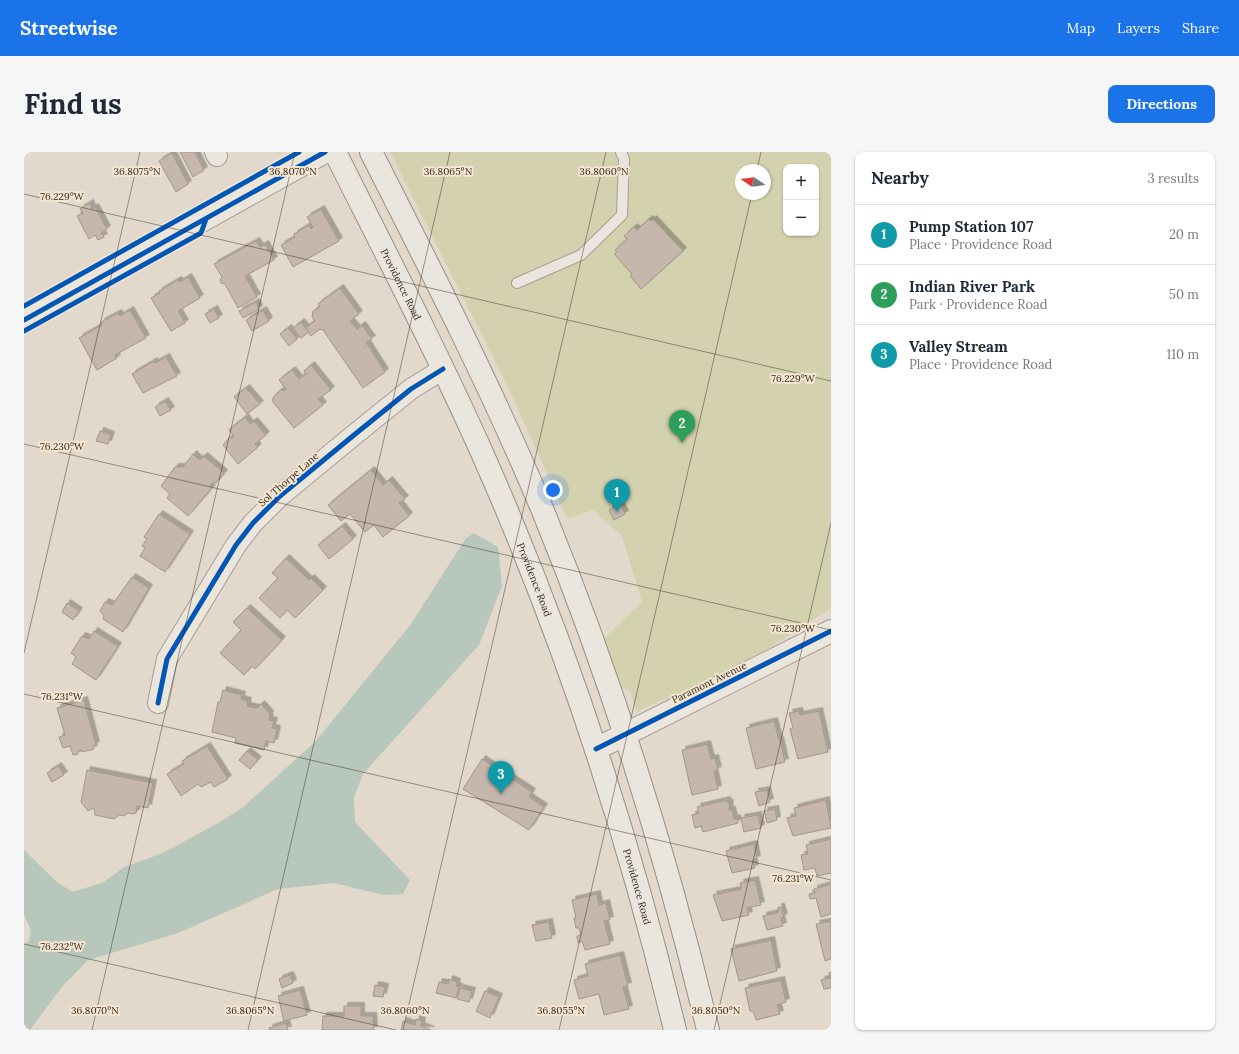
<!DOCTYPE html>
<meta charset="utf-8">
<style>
:root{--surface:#fff;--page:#f6f6f7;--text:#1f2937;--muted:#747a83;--line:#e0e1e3;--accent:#1a73e8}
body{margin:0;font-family:Lora,serif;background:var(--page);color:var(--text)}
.controls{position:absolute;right:12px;top:12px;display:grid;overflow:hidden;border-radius:8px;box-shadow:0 1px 3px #0004}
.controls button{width:36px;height:36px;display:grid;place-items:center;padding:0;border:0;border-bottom:1px solid var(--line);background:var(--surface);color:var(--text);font:20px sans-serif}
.compass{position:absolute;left:711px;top:12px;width:36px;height:36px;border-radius:50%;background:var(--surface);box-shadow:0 1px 3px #0004;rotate:283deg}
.you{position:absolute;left:529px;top:338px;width:14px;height:14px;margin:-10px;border:3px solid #fff;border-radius:50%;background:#1a73e8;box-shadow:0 0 0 6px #1a73e833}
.badge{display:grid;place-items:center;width:26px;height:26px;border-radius:50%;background:var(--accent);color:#fff;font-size:13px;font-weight:700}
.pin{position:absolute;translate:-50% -33px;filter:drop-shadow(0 1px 2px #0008)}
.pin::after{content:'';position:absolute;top:21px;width:14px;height:12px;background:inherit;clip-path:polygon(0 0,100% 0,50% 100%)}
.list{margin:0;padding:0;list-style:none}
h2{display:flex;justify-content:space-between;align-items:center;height:52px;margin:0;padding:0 16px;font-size:17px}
h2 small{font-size:13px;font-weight:400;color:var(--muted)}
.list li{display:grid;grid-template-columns:26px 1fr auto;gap:12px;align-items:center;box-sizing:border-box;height:60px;padding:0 16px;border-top:1px solid var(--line)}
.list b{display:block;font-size:15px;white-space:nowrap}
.list p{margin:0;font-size:13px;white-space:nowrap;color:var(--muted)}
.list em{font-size:13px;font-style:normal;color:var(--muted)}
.map{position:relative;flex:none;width:807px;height:878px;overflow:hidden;border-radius:8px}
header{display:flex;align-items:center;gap:24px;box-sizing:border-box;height:56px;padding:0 20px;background:var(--accent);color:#fff}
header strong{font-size:19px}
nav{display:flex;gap:22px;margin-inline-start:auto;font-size:14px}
.intro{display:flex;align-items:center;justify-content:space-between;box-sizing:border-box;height:96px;padding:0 24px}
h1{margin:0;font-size:28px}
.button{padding:10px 18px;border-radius:8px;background:var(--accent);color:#fff;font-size:14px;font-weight:700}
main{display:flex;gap:24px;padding:0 24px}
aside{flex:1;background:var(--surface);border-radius:8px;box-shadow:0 1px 3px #0004}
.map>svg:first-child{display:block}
.green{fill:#d4d1ae;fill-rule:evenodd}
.water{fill:#b7c7bb}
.building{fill:#c6b7ad;stroke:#a2958b;filter:url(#shadow)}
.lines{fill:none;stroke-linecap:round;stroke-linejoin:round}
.service-casing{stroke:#a79e95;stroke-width:12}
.minor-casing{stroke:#a79e95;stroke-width:22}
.tertiary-casing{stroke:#a79e95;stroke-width:24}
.secondary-casing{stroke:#978e85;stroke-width:24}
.service{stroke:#eae5dd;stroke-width:10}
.minor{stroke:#eae5dd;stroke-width:20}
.tertiary{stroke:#eae5dd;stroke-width:22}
.secondary{stroke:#eae5dd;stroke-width:22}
.cycleway-casing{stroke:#f4e6d1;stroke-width:8}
.cycleway{stroke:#0057b8;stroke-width:5}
.ticks{fill:none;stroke:#36271d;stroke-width:1;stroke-opacity:0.45}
.labels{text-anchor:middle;stroke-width:4;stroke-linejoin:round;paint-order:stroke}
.street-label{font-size:10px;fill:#36271d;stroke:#f4e6d1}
.ticks-label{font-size:10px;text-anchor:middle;fill:#36271d;stroke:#f4e6d1;stroke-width:4;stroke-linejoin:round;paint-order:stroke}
</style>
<header>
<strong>Streetwise</strong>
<nav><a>Map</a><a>Layers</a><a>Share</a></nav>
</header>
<div class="intro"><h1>Find us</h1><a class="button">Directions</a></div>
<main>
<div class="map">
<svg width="807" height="878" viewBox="0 0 807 878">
<defs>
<filter id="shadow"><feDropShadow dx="3.5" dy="-3.5" stdDeviation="0" flood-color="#0004"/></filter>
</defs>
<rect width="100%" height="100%" fill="#e2d9cc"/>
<!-- green -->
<path class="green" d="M366 0H807V456L682 537 635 549 613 560 606 539 591 533 573 493 618 450 598 384 569 358 543 367 485 237ZM762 15H792V81H762ZM717 18H741V42H717Z"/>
<!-- water -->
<polygon class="water" points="450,381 474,395 478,434 455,493 339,622 330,645 331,670 386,728 379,742 359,743 310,731 254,737 154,781 64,808 37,836 6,878 0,878 0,792 5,789 7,778 0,763 0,698 34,731 49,740 80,730 100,715 139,701 194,671 218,656 291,590 387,472 442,386"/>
<!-- building -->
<g class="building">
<polygon points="156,0 171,0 180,18 169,25"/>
<polygon points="148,1 164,32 152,40 135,9"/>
<polygon points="66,51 68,57 71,55 83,77 77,81 80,85 74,88 71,83 65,87 53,64 59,61 56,57"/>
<polygon points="297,57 315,89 269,115 257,93 271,85 270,82 285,73 287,77 289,75 283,65"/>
<polygon points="625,67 627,69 629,67 659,99 617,137 606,124 608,122 590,102 593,100 591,98 603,87 600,84 610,75 613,78"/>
<polygon points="232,89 236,95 241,92 250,108 221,124 233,145 214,156 201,132 197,131 196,128 198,125 190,112"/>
<polygon points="164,125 176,146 154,159 161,171 147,179 127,146 136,141 135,139 154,128 156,130"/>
<polygon points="316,136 335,162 326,169 333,177 338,173 348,187 342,190 361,220 339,236 299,178 296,177 287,184 281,176 291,169 288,165 289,159 296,155 294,152"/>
<polygon points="232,150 235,157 219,166 215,159"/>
<polygon points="190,157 195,166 186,171 181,162"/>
<polygon points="106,158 122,186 91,203 93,206 73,218 55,186 78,173 77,170 94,161 96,164"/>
<polygon points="239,158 245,169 228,179 222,168"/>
<polygon points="277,170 285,180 277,186 269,176"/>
<polygon points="264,176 273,187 265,194 256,182"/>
<polygon points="142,205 153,224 119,241 108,222 130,209 131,211"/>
<polygon points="287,213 307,238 294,247 299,253 270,276 248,249 250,244 258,237 259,239 262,237 255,228 268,218 275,227 282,222 280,219"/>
<polygon points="222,236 236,252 223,262 210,245"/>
<polygon points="141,249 147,258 136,264 131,255"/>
<polygon points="221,265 226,272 230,269 242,283 231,292 234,295 214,312 199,293 204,287 210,284 205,278"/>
<polygon points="76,279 87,283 84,292 72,289"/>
<polygon points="169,302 174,307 177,307 180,304 200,321 192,331 190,329 186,334 188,336 164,364 143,346 146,342 137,334 151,315 159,315"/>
<polygon points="347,318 359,333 365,328 381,347 375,351 385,364 359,385 350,373 341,380 326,362 317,369 304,353"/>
<polygon points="596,352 601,362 590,368 585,358"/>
<polygon points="135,362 166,382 141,420 116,404 121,396 118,394 123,387 120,385"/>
<polygon points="318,374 329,387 305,407 294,393"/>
<polygon points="262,406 285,428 287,426 299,438 271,466 263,458 256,466 235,446 254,426 248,421"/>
<polygon points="108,425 125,436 99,480 79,467 80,464 76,459 81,450 88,453"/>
<polygon points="43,451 55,459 49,468 38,460"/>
<polygon points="223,456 258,488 231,517 228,514 220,523 196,501 217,478 209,470"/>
<polygon points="70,479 94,494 72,528 48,512 52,505 47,501 58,484 65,487"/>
<polygon points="199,538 218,543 217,547 224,549 223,554 233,556 237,552 246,562 245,568 250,569 248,576 253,577 250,591 242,589 240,598 211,591 212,586 188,580 194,550 196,550"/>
<polygon points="60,548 72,593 69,594 70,597 58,600 57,598 54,599 54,602 49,603 46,594 39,596 35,585 41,583 33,556"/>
<polygon points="775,559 776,563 795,559 804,600 774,607 766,577 769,576 765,561"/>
<polygon points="750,569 755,588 756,588 761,610 732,617 722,576"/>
<polygon points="683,592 687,607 691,606 694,618 690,619 694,637 668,643 658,598"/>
<polygon points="183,594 204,627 190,635 187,630 177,635 174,632 157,644 143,622 160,612 158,609"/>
<polygon points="223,599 234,608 226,617 215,608"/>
<polygon points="458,607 508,640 505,645 520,655 505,678 439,637"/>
<polygon points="34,614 40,623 28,630 23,621"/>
<polygon points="63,618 129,631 124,656 113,654 112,661 109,662 104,661 100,664 95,663 90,667 71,663 70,656 64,659 57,650"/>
<polygon points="743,638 746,650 735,654 731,640"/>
<polygon points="703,648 704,651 706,651 705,658 708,658 710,667 713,666 714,671 679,680 677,674 671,676 668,663 675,661 673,655"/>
<polygon points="802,648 807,676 769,684 763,666 772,664 770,656"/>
<polygon points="751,657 753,668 743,671 740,659"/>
<polygon points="734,663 737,676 720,680 717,666"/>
<polygon points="807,687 807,721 793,724 791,716 780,718 777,703 784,702 782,693"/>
<polygon points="730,692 733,707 729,708 731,716 708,721 702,699"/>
<polygon points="731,728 737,753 723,756 725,763 698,769 689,743 718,737 716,731"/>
<polygon points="807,732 807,762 797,765 792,746 786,747 785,742 791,741 790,737"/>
<polygon points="573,742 575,753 582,751 586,768 580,769 586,792 561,798 558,789 554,791 553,784 557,783 555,776 552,776 550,766 552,766 548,748"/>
<polygon points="754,755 757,755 760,765 757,766 759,774 743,778 739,764 755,760"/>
<polygon points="807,769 807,807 801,809 792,772"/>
<polygon points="525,770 528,786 512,789 508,773"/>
<polygon points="747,788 753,819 715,829 707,797"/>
<polygon points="596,803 604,834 599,835 605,857 580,863 575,842 555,847 550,828 564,824 561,812"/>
<polygon points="807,820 807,836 800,837 797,828 806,826 805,821"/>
<polygon points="266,823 269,831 258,836 255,827"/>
<polygon points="425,827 433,830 432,834 435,835 432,846 412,841 415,830 424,832"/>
<polygon points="757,828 762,850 753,853 756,862 732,868 729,859 726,859 721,836"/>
<polygon points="351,833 361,835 359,845 349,844"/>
<polygon points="436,836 448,839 445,850 433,847"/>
<polygon points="276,838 283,863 260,869 254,844"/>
<polygon points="461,839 475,845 466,866 452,859"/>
<polygon points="320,854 337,854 337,864 349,864 350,878 298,878 299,864 320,864"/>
<polygon points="392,867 398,869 397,874 407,878 377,878 379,869 391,873"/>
<polygon points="262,871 264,878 246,878 245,876"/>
</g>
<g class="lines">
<defs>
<polyline id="service" points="493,131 557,103 598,63 600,7 597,0"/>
<g id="minor">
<polyline points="191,0 193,4"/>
<polyline points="134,551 143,507 212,393 229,371 256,344 330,283 387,237 419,217"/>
</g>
<g id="tertiary">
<polyline points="0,168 301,0"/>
<polyline points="572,597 807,479"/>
</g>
<g id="secondary">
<path id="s1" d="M311 0C361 100 413 200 459 303 541 488 604 681 651 878"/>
<path d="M347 0C407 118 468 237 519 359 588 528 642 701 684 878"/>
</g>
</defs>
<!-- service casing -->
<use href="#service" class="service-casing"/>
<!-- minor casing -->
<use href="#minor" class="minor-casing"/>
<!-- tertiary casing -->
<use href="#tertiary" class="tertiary-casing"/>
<!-- secondary casing -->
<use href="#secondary" class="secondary-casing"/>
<!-- service -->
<use href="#service" class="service"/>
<!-- minor -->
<use href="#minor" class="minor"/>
<!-- tertiary -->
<use href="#tertiary" class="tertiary"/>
<!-- secondary -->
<use href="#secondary" class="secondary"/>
<defs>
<g id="cycleway">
<polyline points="0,154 275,0"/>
<polyline points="0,168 301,0"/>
<polyline points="0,179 177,81 182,67"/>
<polyline points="134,551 143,507 212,393 229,371 256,344 330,283 387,237 419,217"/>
<polyline points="572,597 807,479"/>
</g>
</defs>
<!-- cycleway casing -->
<use href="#cycleway" class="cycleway-casing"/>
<!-- cycleway -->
<use href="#cycleway" class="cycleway"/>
</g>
<!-- ticks -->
<path class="ticks" d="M733 18 737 0M0 42 807 229M0 292 807 478M0 501 116 0M0 542 807 728M0 792 372 878M68 878 271 0M224 878 426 0M379 878 582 0M535 878 728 42M690 878 807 371"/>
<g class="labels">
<!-- street labels -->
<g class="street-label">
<text dy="4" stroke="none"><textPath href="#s1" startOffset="148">Providence Road</textPath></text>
<text transform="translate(264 327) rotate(-41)" y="4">Sol Thorpe Lane</text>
<text dy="4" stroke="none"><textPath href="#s1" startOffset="472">Providence Road</textPath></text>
<text transform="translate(685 530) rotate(-26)" y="4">Paramont Avenue</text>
<text dy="4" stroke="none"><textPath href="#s1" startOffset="796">Providence Road</textPath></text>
</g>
</g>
<g class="ticks-label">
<text x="269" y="23">36.8070°N</text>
<text x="424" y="23">36.8065°N</text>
<text x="580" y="23">36.8060°N</text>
<text x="113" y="23">36.8075°N</text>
<text x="38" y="48">76.229°W</text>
<text x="769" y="230">76.229°W</text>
<text x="38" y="298">76.230°W</text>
<text x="769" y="480">76.230°W</text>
<text x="38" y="548">76.231°W</text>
<text x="769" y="730">76.231°W</text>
<text x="38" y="798">76.232°W</text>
<text x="71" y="862">36.8070°N</text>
<text x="226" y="862">36.8065°N</text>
<text x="381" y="862">36.8060°N</text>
<text x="537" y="862">36.8055°N</text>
<text x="692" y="862">36.8050°N</text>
</g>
</svg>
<div class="controls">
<button>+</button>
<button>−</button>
</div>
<svg class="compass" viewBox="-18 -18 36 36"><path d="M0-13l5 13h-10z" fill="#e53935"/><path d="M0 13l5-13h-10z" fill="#747a83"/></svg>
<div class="you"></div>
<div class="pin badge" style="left:593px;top:360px;background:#0f9aa8">1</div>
<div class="pin badge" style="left:658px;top:291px;background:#2e9e5b">2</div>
<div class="pin badge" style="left:477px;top:642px;background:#0f9aa8">3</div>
</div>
<aside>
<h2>Nearby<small>3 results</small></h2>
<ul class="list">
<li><span class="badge" style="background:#0f9aa8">1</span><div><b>Pump Station 107</b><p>Place · Providence Road</p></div><em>20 m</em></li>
<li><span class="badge" style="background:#2e9e5b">2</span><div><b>Indian River Park</b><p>Park · Providence Road</p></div><em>50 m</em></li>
<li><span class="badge" style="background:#0f9aa8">3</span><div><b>Valley Stream</b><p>Place · Providence Road</p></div><em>110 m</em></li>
</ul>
</aside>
</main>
